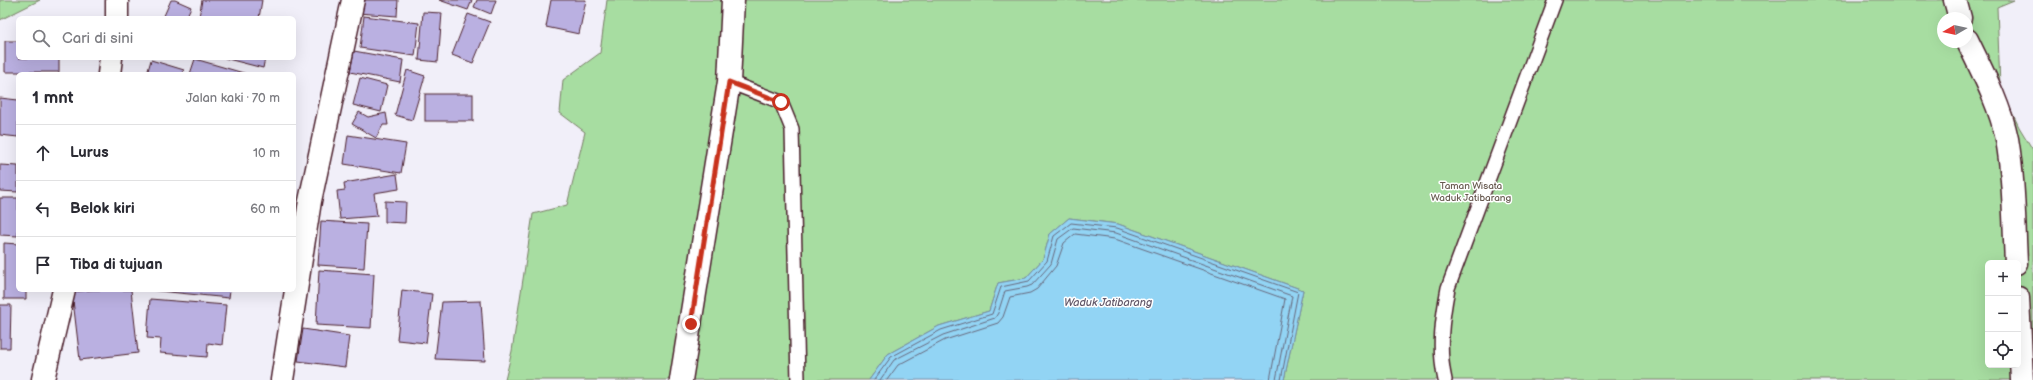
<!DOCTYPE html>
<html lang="id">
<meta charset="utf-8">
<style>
:root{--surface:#fff;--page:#f7f7f7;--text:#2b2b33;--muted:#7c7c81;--line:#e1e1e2}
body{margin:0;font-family:"Balsamiq Sans",sans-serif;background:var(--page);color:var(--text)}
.controls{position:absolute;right:12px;bottom:12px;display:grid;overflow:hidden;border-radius:6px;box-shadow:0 4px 16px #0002}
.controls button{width:36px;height:36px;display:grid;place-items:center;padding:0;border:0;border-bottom:1px solid var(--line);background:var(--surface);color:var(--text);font:20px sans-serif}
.compass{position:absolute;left:1937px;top:12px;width:36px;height:36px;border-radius:50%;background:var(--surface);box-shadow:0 4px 16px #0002;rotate:261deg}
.stop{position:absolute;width:12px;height:12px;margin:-9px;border:3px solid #c8321e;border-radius:50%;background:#fff}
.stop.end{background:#c8321e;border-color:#fff;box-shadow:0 1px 4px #0008}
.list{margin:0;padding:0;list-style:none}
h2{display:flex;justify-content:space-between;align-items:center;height:52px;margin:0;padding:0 16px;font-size:17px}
h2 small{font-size:13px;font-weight:400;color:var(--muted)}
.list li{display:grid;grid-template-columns:26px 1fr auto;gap:12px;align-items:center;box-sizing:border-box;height:56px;padding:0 16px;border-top:1px solid var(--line)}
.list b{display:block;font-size:15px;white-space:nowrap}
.list em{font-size:13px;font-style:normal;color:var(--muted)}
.icon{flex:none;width:22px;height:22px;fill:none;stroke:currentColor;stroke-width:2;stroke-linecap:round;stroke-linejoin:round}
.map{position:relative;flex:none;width:2033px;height:380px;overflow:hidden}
.search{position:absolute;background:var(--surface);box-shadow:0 4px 16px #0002;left:16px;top:16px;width:280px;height:44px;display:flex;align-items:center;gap:10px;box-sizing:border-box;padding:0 14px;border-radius:6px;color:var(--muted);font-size:15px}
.panel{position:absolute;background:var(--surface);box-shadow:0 4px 16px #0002;left:16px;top:72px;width:280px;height:220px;border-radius:6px}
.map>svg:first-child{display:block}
.green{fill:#a7dda1;stroke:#787e66;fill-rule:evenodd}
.water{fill:#92d4f4;stroke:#758ca4}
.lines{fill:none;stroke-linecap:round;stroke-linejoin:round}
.shore{stroke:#67677b;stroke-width:1}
.building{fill:#bab0e1;stroke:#4a1f2b}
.service-casing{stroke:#4a1f2b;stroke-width:16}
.minor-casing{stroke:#4a1f2b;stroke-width:25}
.service{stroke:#fff;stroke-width:13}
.minor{stroke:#fff;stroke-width:22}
.route{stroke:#c8321e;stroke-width:5}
.labels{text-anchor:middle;stroke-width:3;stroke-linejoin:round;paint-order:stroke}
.park-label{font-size:10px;fill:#66584e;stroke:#fff}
.water-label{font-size:11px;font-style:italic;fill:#605567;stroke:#fff}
</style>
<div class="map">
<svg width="2033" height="380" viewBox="0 0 2033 380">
<rect width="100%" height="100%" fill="#f1eff9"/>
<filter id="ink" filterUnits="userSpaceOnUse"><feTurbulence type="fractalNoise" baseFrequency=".025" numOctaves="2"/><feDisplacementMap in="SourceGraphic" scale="8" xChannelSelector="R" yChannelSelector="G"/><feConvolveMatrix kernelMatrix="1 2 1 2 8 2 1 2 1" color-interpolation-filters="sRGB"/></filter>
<g filter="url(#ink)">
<!-- green -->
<g class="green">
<polygon points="0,0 40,0 0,20"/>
<path d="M607 0H2014L1997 7 2000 87 2019 127 2033 150V380H1284L1303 290 1118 224 1069 218 1050 234 1043 259 1026 278 998 283 989 311 939 326 888 354 869 380H505L512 351 533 214 567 205 585 132 560 113 563 80 600 53ZM1943 18H1967V42H1943ZM1988 263H2018V365H1988Z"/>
</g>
<!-- water -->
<polygon class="water" points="1069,218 1118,224 1303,290 1284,380 869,380 888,354 939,326 989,311 998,283 1026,278 1043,259 1050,234"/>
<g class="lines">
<!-- shore -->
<g class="shore">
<polyline points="874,380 891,357 941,330 992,314 1001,287 1029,281 1047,261 1054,236 1071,223 1117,228 1298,292 1281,380"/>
<polyline points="880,380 894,360 943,335 995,318 998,313 1005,291 1027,287 1032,285 1051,264 1058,239 1073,228 1116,233 1292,296 1276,380"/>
<polyline points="887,380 898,365 945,340 998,323 1003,317 1010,297 1030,293 1037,289 1056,266 1064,243 1075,234 1115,239 1285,299 1270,380"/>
</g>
</g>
<!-- building -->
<g class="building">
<polygon points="171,0 175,0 191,7 186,18 163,18"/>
<polygon points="202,0 262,0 259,18 199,17"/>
<polygon points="359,0 398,0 397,16 358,13"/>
<polygon points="439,0 472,0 468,10"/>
<polygon points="477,0 496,0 491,14 474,7"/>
<polygon points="551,0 586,0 579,34 546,27"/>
<polygon points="423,12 442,13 438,62 419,60"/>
<polygon points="468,14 490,22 473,63 452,55"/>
<polygon points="364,16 419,23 415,56 360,48"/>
<polygon points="5,41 18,41 18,58 59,58 59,72 5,72"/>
<polygon points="354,51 403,60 400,82 350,72"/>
<polygon points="224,58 265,58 263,68"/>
<polygon points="195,59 247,74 190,74"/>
<polygon points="151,60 184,70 182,74 147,74"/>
<polygon points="407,70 425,76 412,120 395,115"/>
<polygon points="360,78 387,85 381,112 353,105"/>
<rect x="425" y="94" width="48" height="27"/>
<polygon points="0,98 18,100 18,137 0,135"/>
<polygon points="359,112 368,117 386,113 388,125 383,125 376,138 352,124"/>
<polygon points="348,135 406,144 401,173 344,164"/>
<polygon points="0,165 18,166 18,192 0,191"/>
<polygon points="397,174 399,189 374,193 377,216 340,219 337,191 345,190 344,183"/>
<polygon points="0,198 18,198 18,236 0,235"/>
<polygon points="385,201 406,202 405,223 385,222"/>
<polygon points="321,221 367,224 364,268 318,265"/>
<polygon points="4,243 18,244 18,290 26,290 26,299 4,299"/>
<polygon points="319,270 374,274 371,328 316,325"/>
<polygon points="92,290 131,290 138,353 80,360 72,292"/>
<polygon points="149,290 230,290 229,298"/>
<polygon points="402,290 432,294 426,343 397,340"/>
<polygon points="150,299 226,305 222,345 208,343 207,357 160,353 161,339 147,338"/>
<polygon points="481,301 485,361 435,359 442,302"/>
<polygon points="0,305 11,305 10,348 0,348"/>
<polygon points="303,329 349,336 345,367 298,361"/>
</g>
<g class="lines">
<defs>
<g id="service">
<polyline points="729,82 781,102 792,129 798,380"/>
<path d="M1445 380C1438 350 1442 319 1448 288L1555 0"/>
</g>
<g id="minor">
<polyline points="117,0 117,18"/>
<polyline points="1955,0 1960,18"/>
<path d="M1967 40C1982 71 2000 105 2007 139 2014 179 2014 222 2016 263"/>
<polyline points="109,74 111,58"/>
<polyline points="2018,298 2022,380"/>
<polyline points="43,379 64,290"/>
<polyline points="282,380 310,201 353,0"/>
<polyline points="681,380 729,82 733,0"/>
</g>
</defs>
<!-- service casing -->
<use href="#service" class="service-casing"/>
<!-- minor casing -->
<use href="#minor" class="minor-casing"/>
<!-- service -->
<use href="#service" class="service"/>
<!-- minor -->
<use href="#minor" class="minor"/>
</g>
</g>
<g class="lines" filter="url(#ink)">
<!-- route -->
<polyline class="route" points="691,324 729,82 781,102"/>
</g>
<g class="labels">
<!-- park labels -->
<g class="park-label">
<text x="1471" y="189">Taman Wisata<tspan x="1471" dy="12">Waduk Jatibarang</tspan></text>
</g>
<!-- water labels -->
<g class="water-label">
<text x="1108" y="306">Waduk Jatibarang</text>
</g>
</g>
</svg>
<div class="controls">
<button>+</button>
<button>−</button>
<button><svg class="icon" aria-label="locate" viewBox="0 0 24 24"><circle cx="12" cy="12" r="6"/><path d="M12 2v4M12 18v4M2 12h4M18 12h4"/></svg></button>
</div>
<svg class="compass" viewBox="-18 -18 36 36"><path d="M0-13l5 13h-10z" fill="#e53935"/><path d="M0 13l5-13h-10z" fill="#7c7c81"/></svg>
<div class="stop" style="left:781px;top:102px"></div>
<div class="stop end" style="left:691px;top:324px"></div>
<div class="search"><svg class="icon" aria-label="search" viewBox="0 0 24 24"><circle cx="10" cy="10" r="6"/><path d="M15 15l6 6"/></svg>Cari di sini</div>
<section class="panel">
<h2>1 mnt<small>Jalan kaki · 70 m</small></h2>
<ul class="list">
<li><svg class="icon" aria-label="ahead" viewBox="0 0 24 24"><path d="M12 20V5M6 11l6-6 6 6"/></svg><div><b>Lurus</b></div><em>10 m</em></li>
<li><svg class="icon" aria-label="left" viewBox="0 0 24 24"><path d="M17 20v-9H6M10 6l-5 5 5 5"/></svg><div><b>Belok kiri</b></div><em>60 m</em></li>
<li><svg class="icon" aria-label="arrive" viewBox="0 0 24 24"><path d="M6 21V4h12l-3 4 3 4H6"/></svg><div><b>Tiba di tujuan</b></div></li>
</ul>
</section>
</div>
